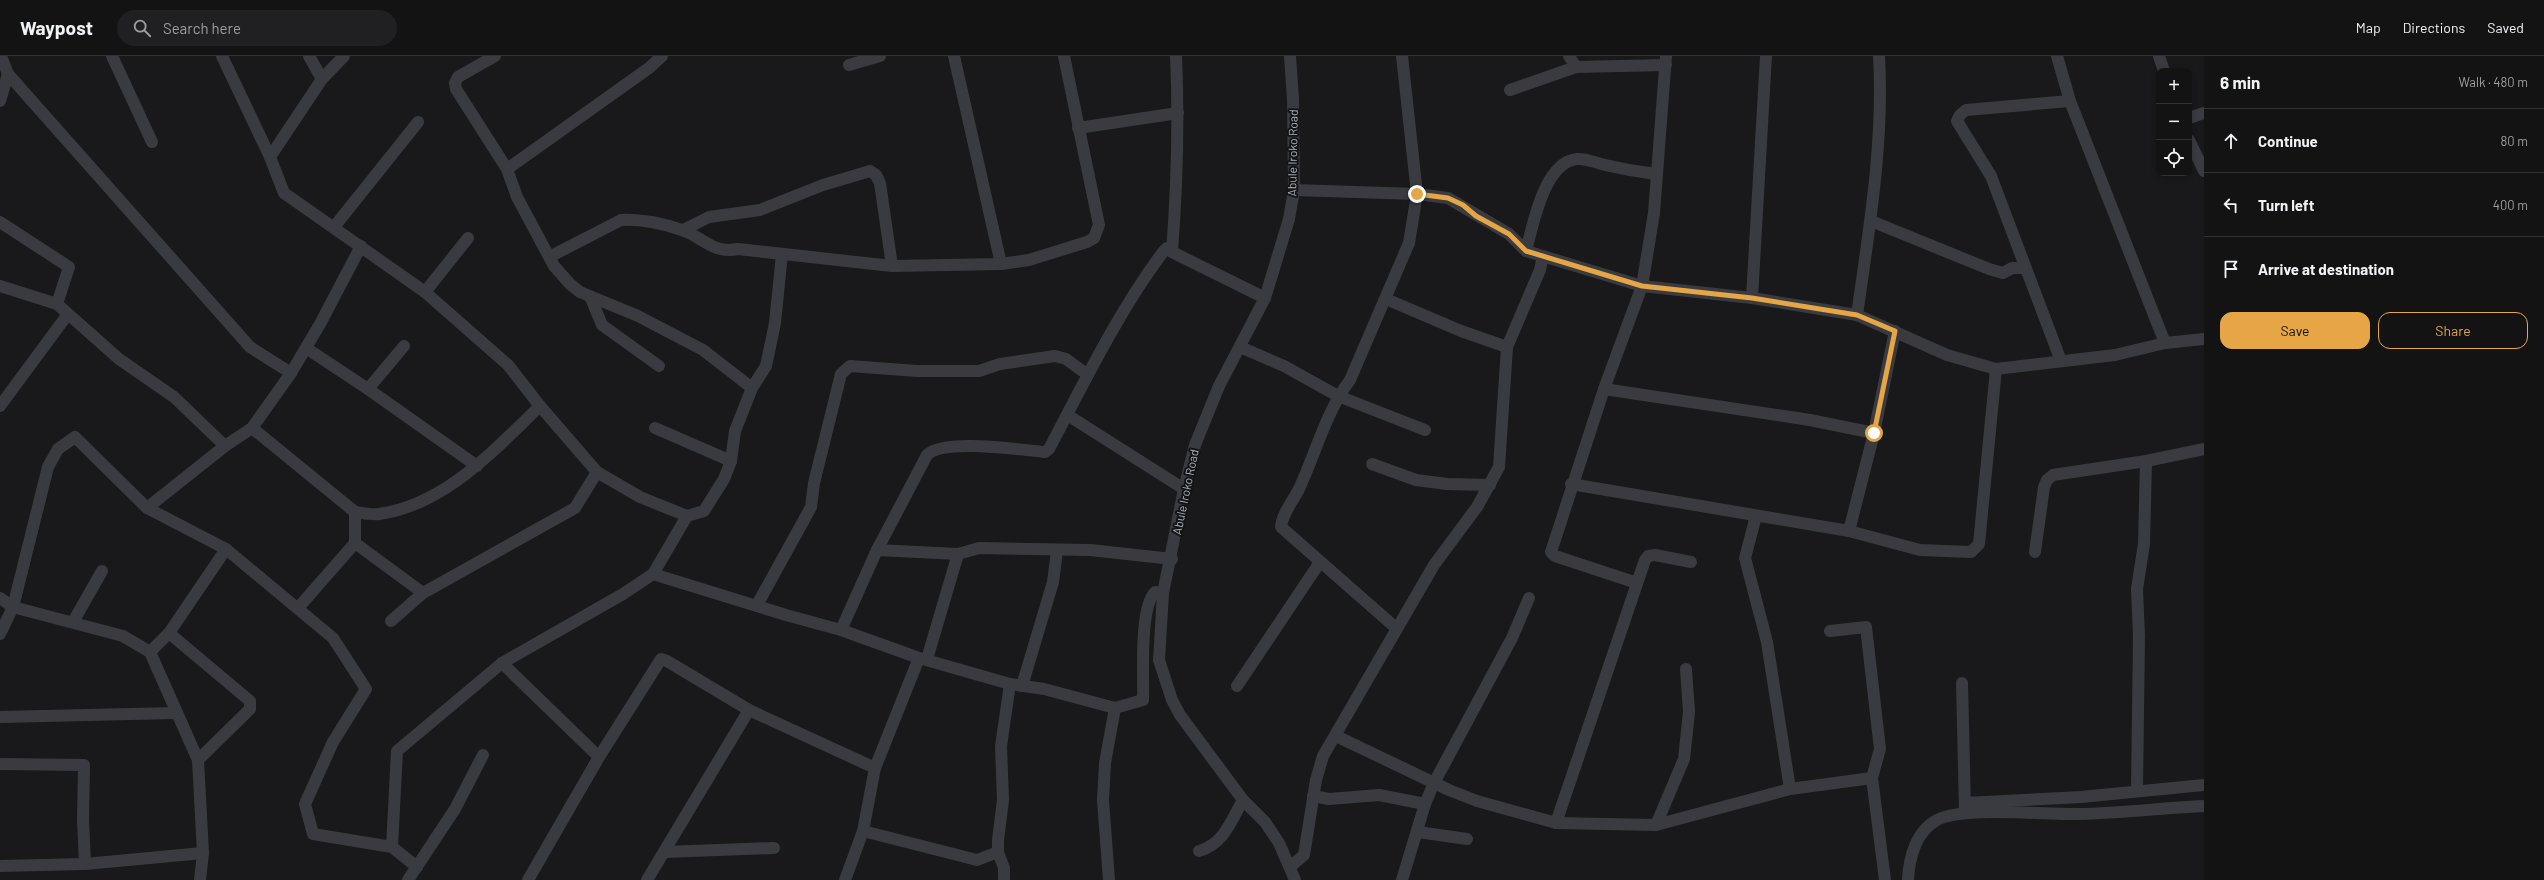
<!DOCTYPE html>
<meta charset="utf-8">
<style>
:root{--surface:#131314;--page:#202022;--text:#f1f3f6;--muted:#9d9ea0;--line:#323234;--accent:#e6a646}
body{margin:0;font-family:Barlow,sans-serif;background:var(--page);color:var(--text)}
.controls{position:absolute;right:12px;top:12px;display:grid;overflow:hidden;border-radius:8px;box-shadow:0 2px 6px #0003}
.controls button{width:36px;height:36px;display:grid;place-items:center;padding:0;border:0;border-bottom:1px solid var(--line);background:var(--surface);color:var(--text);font:20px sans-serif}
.stop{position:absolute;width:12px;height:12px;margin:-9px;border:3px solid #e6a646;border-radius:50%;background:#fff}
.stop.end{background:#e6a646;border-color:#fff;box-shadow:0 1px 4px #0008}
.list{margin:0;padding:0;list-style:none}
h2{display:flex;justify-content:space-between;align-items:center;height:52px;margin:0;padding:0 16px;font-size:17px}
h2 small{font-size:13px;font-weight:400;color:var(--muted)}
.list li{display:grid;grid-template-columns:26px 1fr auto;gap:12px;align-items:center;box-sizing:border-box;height:64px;padding:0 16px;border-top:1px solid var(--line)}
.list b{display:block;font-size:15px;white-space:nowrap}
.list em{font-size:13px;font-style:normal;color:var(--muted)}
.actions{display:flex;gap:8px;padding:12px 16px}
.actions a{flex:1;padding:9px 0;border:1px solid var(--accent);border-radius:12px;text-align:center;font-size:14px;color:var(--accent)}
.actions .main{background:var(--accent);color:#111}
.icon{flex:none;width:22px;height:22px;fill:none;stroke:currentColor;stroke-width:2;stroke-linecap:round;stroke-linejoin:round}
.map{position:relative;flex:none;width:2204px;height:824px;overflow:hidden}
header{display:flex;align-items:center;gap:24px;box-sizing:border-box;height:56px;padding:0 20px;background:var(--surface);border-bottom:1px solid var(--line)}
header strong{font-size:19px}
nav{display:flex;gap:22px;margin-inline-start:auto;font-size:14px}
.search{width:280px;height:36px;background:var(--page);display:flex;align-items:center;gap:10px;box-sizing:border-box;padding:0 14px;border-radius:22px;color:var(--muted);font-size:15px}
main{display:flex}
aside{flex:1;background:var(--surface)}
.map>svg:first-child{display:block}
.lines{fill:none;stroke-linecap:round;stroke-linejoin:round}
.minor{stroke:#3a3b40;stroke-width:12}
.route{stroke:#e6a646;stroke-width:5}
.labels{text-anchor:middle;stroke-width:4;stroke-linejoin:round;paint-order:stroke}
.street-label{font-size:12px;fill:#acb1ba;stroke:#141416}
</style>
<header>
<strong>Waypost</strong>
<div class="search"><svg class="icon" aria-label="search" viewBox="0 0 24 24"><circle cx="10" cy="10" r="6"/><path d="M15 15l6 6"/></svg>Search here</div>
<nav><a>Map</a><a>Directions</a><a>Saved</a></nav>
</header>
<main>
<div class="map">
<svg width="2204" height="824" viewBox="0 0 2204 824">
<rect width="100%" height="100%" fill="#19191b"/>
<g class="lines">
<!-- minor -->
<g class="minor">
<polyline points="1,0 8,18 250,291 291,317"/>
<polyline points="112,0 152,86"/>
<polyline points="222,0 270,101 284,137 425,236 508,309 540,350 597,416 640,441 687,460"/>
<polyline points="309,0 322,23"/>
<polyline points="495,0 458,21 455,27 456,33 507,113 517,141 554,210 570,228 580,236 638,260 703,294 752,332"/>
<polyline points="954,0 1001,208"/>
<polyline points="1290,0 1293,43 1294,134 1289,163 1265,242 1219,330 1195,389 1184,433 1163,537 1159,604 1172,644 1180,659 1243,744 1265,766 1279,787 1295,824"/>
<polyline points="1569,0 1576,11"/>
<polyline points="2057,0 2070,45 2165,287"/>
<polyline points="2159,0 2164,15"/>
<polyline points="849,9 880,0"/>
<polyline points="1510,34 1576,11 1666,9"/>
<polyline points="0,45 8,18"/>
<polyline points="2189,62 2204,57"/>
<polyline points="1078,72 1178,57"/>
<polyline points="2189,84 2204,115"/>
<polyline points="270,101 322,23 344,0"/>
<polyline points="507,113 649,12 662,0"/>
<polyline points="1294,134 1417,138 1448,142 1509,178 1526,195 1642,230 1752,242 1857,259 1947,299 1996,313 2115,299 2165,287 2204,283"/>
<polyline points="1871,165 1989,213 2003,217 2012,212 2025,212"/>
<polyline points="0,166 69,211 57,248"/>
<polyline points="334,171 418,66"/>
<polyline points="683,174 709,161 760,154 823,129 870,115 876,119 880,127 892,210"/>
<path d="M1526 195C1533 169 1544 106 1577 103 1586 102 1597 107 1605 109 1622 113 1639 116 1656 118"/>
<polyline points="1172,196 1265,242"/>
<path d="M551 200 621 164C640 163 664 168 682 174 703 181 712 198 738 193L892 210 1001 208 1029 204 1087 186 1094 182 1099 169 1064 0"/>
<polyline points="0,230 57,248 119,303 174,341 225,390"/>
<polyline points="425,236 468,182"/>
<polyline points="590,240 602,269 659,310"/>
<polyline points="1752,242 1766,0"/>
<polyline points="1386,243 1461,275 1507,291"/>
<path d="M1857 259C1869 174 1884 86 1879 0"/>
<polyline points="1240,291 1284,310 1338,340 1425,374"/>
<polyline points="306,292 368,333 477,410"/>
<polyline points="2061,305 1991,120 1957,65 1960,59 1966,54 2070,45"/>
<polyline points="368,333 404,290"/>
<polyline points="1604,333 1810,364 1874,377"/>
<polyline points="0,350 68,258"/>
<polyline points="1069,360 1184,433"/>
<polyline points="252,372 355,456"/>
<polyline points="655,372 731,405"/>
<polyline points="1372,408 1416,424 1447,428 1490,429"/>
<polyline points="1571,428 1849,475 1874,377 1895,275"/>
<polyline points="147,452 225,390 252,372 291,317 320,268 361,190"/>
<polyline points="1756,460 1745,502 1767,586 1790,733"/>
<polyline points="1849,475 1920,494 1971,496 1979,488 1996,313"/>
<polyline points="355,487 423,537"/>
<polyline points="877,494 958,498 979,492 1090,494 1172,503"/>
<polyline points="2035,496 2044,431 2047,424 2053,419 2146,405 2204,393"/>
<path d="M653 518 786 559 841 574 919 602 1010 628 1044 633 1115 652 1143 644C1144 619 1139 553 1155 536L1163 537"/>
<polyline points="1637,527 1555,500 1551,496 1604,333 1642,230 1654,157 1666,0"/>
<polyline points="0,542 13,551 123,580 150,596 198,704 203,797 200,824"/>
<polyline points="757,549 811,451 814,427 841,318 850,310 917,315 979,315 1000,308 1055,300 1066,303 1088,319"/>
<path d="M298 552 355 487V456C363 457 372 459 379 458 445 449 494 394 540 350"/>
<polyline points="391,565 423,537 575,452 597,416"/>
<polyline points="73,566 102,515"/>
<path d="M1396 572 1281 471C1282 458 1293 445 1299 433 1316 396 1326 356 1350 324L1409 187 1417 138 1402 0"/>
<path d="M841 574 877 494 927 399C944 382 1020 394 1045 396L1049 393C1084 327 1118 256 1163 196L1167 192 1172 196C1177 130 1179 65 1176 0"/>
<polyline points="1830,575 1866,571 1880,693 1872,722 1885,824"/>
<polyline points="169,577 250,645 250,653 198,704"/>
<polyline points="0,578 13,551 48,411 58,393 75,381 147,452 226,493 333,582 366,633 333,686 305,748 313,778 392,791"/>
<polyline points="150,596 169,577 226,493"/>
<polyline points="927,603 958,498"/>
<polyline points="502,607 599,701"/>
<polyline points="1962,627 1965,754"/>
<polyline points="1022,630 1053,526 1057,495"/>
<polyline points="1237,630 1320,506"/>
<polyline points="0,661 175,657"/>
<polyline points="1336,680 1449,734 1477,745 1556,767 1656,769 1790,733 1872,722"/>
<polyline points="0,708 84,709 83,764 85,808"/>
<polyline points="2137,734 2139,580 2137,533 2144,488 2146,405"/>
<polyline points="1313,740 1329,743 1379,739 1425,748"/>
<polyline points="1965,747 2081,741 2204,729"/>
<polyline points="1556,767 1645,504 1648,500 1655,499 1691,506"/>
<polyline points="1656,769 1684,703 1689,656 1686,613"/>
<polyline points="863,775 977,804 998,796"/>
<polyline points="1418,776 1467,783"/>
<path d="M1199 795C1224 788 1231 765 1243 744"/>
<polyline points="665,796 774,792"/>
<polyline points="0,810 85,808 203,797"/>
<polyline points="417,811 392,791 397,695 502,607 623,538 653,518 687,460 704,455 724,423 731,405 735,375 752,332 766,310 775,267 782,198"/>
<polyline points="1290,811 1304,799 1316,724 1323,700 1434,509 1477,451 1499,411 1507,291 1540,214 1543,200"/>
<polyline points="408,824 455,753 483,699"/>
<polyline points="528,824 599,701 661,603 667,605 749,654 875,712"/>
<polyline points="647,824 749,654"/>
<polyline points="845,824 863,775 875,712 919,602"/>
<polyline points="1004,824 1004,812 998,796 998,784 1003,744 1001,690 1010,628"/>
<polyline points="1109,824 1103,744 1105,707 1115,652"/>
<polyline points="1402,824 1425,748 1434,727 1512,582 1529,542"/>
<path d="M1908 824C1909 802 1916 775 1937 764 1963 750 2047 759 2079 758 2121 757 2163 752 2204 750"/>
</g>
</g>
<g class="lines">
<!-- route -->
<polyline class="route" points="1417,138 1448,142 1463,149 1476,160 1509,178 1526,195 1642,230 1752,242 1857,259 1895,275 1874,377"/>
</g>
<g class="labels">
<!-- street labels -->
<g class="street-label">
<text transform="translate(1293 97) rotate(-89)" y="4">Abule Iroko Road</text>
<text transform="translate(1186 436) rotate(-78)" y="4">Abule Iroko Road</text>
</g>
</g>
</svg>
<div class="controls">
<button>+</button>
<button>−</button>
<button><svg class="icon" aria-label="locate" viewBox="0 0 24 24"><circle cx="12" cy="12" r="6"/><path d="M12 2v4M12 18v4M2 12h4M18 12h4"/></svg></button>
</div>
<div class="stop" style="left:1874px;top:377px"></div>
<div class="stop end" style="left:1417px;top:138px"></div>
</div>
<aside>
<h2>6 min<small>Walk · 480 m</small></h2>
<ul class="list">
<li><svg class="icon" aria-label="ahead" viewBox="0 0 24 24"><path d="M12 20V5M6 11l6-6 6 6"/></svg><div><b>Continue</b></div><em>80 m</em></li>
<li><svg class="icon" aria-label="left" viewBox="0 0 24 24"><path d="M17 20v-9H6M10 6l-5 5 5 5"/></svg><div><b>Turn left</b></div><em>400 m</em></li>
<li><svg class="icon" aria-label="arrive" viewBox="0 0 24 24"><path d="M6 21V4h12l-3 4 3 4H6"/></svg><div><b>Arrive at destination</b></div></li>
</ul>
<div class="actions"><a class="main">Save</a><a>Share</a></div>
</aside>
</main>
